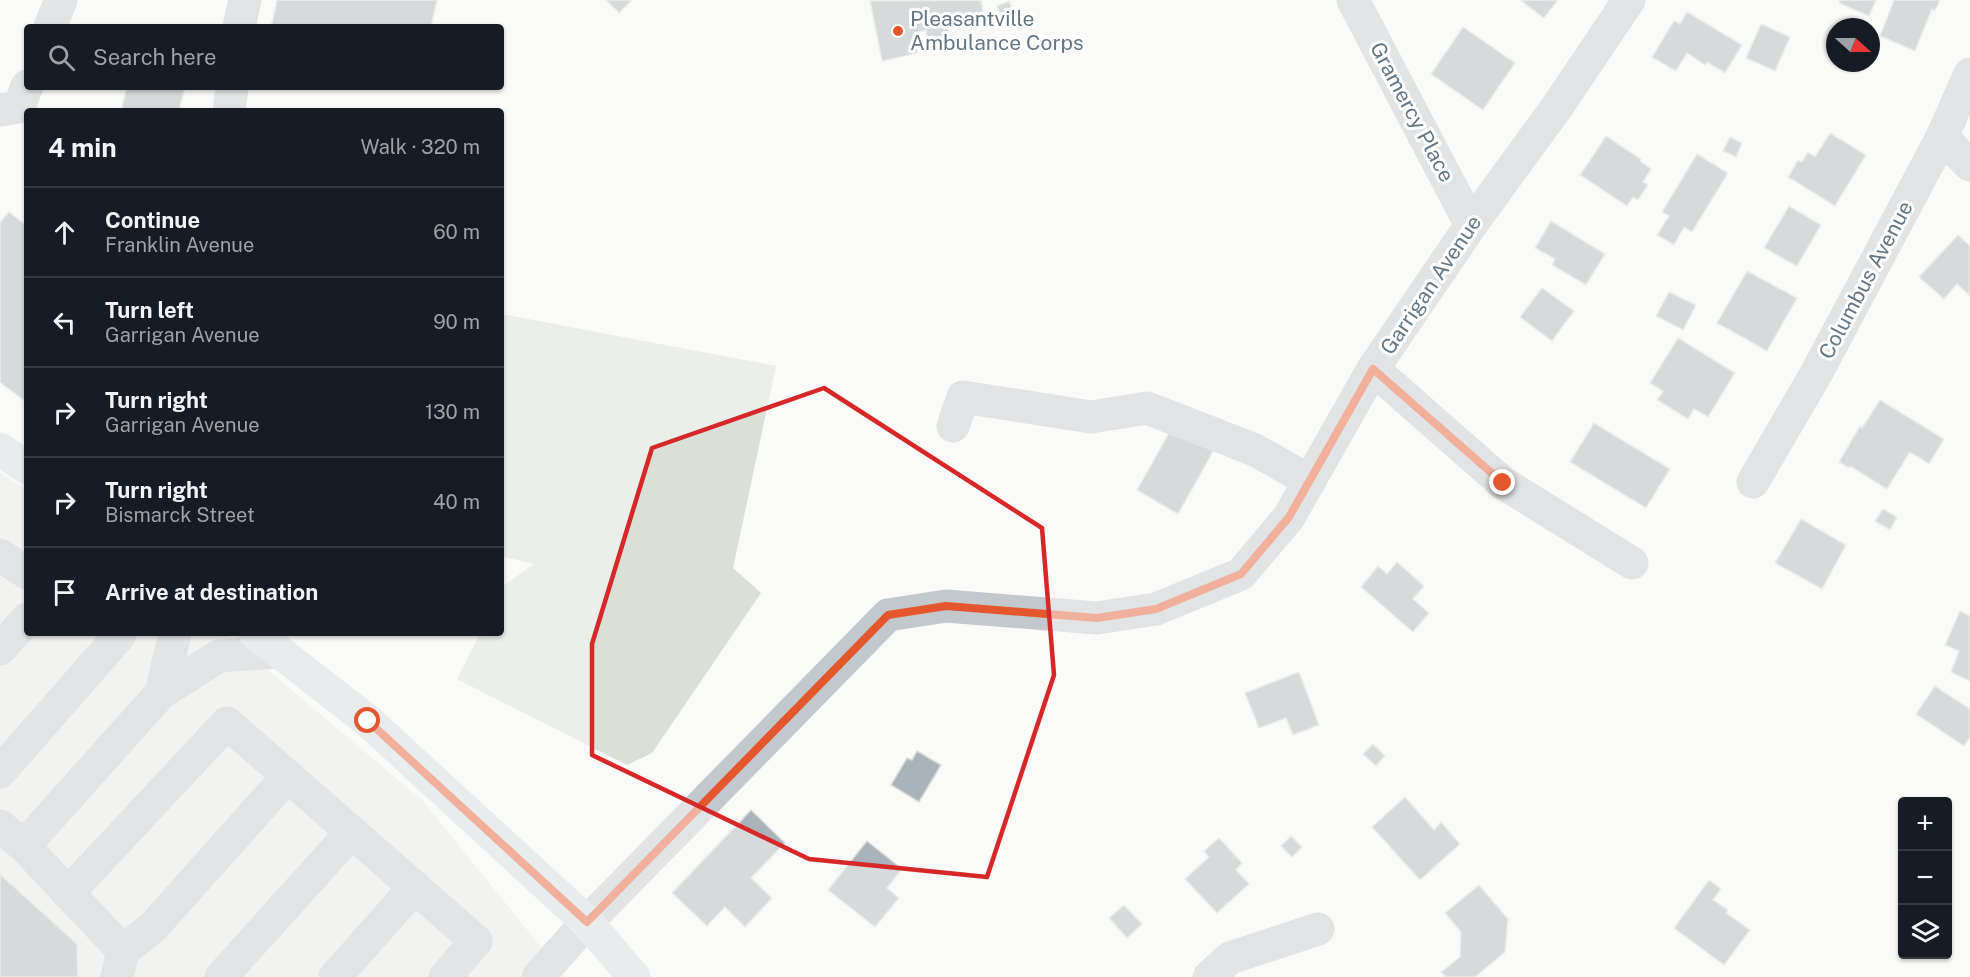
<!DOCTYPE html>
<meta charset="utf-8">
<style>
:root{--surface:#171b24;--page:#242831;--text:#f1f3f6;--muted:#9ea1a6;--line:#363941}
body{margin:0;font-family:"Public Sans",sans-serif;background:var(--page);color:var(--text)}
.controls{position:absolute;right:18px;bottom:18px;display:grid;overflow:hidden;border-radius:6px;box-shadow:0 2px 4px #0004}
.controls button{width:54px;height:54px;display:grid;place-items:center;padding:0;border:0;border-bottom:2px solid var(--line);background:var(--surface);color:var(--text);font:30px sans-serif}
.compass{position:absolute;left:1826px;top:18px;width:54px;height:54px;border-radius:50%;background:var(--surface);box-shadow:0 2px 4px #0004;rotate:111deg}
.stop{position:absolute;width:18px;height:18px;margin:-14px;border:4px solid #e4572e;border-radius:50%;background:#fff}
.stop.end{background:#e4572e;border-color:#fff;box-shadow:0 2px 6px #0008}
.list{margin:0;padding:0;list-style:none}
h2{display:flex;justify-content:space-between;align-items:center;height:78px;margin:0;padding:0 24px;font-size:26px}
h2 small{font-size:20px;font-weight:400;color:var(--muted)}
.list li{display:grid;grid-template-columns:39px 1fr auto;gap:18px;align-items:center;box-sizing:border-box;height:90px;padding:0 24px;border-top:2px solid var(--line)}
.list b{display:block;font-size:22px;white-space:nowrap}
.list p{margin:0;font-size:20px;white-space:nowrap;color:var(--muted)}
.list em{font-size:20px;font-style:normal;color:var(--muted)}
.icon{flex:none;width:33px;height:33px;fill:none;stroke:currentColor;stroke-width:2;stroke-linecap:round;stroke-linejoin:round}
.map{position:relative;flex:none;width:1970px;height:977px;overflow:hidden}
.search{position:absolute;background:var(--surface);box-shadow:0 2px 4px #0004;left:24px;top:24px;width:480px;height:66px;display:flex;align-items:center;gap:15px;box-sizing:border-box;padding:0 21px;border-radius:6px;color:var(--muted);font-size:22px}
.panel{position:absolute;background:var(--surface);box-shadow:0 2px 4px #0004;left:24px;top:108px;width:480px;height:528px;border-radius:6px}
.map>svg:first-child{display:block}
.built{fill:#e8e9e9}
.green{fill:#dadfd7}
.building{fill:#aab3b9;stroke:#dcdcda;stroke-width:1.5}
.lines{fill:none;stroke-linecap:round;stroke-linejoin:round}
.minor{stroke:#c3c8cc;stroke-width:33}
.major{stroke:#d6dbdf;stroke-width:33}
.route{stroke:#e4572e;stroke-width:8}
.marked{fill:none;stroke:#d62828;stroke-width:4.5;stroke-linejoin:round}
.poi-dot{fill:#e4572e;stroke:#fff;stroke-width:2}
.labels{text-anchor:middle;stroke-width:6;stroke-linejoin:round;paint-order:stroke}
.poi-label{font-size:21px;fill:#657683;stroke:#fff;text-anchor:start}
.street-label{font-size:21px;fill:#657683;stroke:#fff}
</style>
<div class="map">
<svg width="1970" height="977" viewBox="0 0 1970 977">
<rect width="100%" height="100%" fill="#fafaf8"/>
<!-- built -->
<polygon class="built" points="0,473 27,490 27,633 224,633 423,801 565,977 0,977"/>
<!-- green -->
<polygon class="green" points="501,314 776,366 733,568 761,593 652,753 627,765 457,679 480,633 501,633 502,587 534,564 501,556"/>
<!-- building -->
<g class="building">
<polygon points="277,0 437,0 431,27 271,27"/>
<polygon points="606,0 632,0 619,13"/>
<polygon points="981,0 984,18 947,26 950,36 928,41 926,30 914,33 918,53 882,61 870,1"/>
<polygon points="1520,0 1558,0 1544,18"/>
<polygon points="1840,0 1876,0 1869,16 1839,3"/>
<polygon points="1894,0 1940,0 1935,11 1932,9 1915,51 1880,36"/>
<polygon points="1009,1 1014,13 1002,18 997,6"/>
<polygon points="1687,12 1742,45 1725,73 1707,62 1705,65 1687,53 1676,71 1652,57 1674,21 1680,24"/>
<polygon points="1761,24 1790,37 1775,71 1746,58"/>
<polygon points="1463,27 1515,63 1483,110 1431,74"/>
<polygon points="127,87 185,87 179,111 121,111"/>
<polygon points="1830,133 1866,155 1835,206 1788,177 1798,160 1802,162 1808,152 1815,157"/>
<polygon points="1606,136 1641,159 1640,161 1651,169 1643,182 1648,185 1638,200 1633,197 1627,206 1580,175"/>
<polygon points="1730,137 1742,143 1736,157 1723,151"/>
<polygon points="1697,154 1728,173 1692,232 1684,227 1674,245 1657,235 1669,216 1662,212"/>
<polygon points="1789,206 1821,225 1797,266 1764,248"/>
<polygon points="9,212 27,226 27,403 0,382 0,222"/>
<polygon points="1551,221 1605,254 1586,285 1552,265 1555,259 1535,248"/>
<polygon points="1958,235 1970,246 1970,296 1957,284 1944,299 1919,277"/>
<polygon points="1747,271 1797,298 1767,351 1717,323"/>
<polygon points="1542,288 1574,311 1552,341 1520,317"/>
<polygon points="1669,292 1696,305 1683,330 1656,316"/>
<polygon points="1678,338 1735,373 1708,417 1694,409 1688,419 1657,400 1663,391 1650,383"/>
<polygon points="1880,400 1944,439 1929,464 1910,452 1887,489 1850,466 1849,468 1839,462 1860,426 1862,428"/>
<polygon points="1594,423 1670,469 1646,508 1570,462"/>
<polygon points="1173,426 1215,448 1178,514 1137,490"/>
<polygon points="1883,509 1897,517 1890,530 1875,521"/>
<polygon points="1801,519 1846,545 1822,589 1775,563"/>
<polygon points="1397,562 1424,586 1413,599 1429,613 1413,632 1361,587 1378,566 1387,574"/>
<polygon points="1960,611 1970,616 1970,681 1951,672 1959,651 1945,645"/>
<polygon points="1299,672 1319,725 1293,735 1286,718 1259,728 1245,693"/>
<polygon points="1935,686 1970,709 1970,737 1964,746 1916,714"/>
<polygon points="1373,744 1385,756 1376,766 1363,754"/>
<polygon points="917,751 941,765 919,802 891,785 907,758 912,760"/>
<polygon points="1405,797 1434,830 1441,822 1460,844 1420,880 1372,827"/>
<polygon points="751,810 785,843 751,878 772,898 745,927 725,907 707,926 672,893"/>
<polygon points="1291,836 1302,847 1292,857 1281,846"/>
<polygon points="1219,838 1242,863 1236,870 1249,884 1217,913 1185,879 1209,857 1204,851"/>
<polygon points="867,841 902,869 887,888 899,898 875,927 828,890"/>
<polygon points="0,874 77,944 78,977 0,977"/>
<polygon points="1709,880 1721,889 1713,900 1728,910 1726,913 1750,930 1724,965 1674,928"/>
<polygon points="1479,885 1508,919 1505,952 1475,977 1446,977 1441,972 1460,957 1461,932 1445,913"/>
<polygon points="1124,905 1142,924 1127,938 1109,918"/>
</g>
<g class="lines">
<!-- minor -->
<g class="minor">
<polyline points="1353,0 1471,225"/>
<polyline points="50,27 61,0"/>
<polyline points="239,27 245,0"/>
<polyline points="0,110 19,107 27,86"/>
<polyline points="229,111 232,87"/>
<polyline points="1942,137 1970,165"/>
<polyline points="1373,369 1503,483 1632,563"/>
<polyline points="953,426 963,397 1091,417 1147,408 1255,450 1310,481"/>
<polyline points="1753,482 1817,372 1942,137 1970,74"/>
<polyline points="0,555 27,573"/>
<polyline points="0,649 27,619"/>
<polyline points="161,693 175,633"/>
<polyline points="0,772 120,635 117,633"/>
<polyline points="0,826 24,846 123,951 117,977"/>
<polyline points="24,846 161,693 219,656 279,652"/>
<polyline points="68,893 227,723 476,941 445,977"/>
<polyline points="123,951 153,927 288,776"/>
<polyline points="221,977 352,832"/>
<polyline points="335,977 415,887"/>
<polyline points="538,977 587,922 888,615 946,606 1097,618 1156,609 1241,574 1289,517 1373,369 1471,225 1557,107 1629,0"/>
<polyline points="1209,977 1230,958 1318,929"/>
</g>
<!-- major -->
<g class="major">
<polyline points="0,449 27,468"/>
<polyline points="255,633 368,721 587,922 634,977"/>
</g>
</g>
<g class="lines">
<!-- route -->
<polyline class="route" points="368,721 587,922 888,615 946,606 1097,618 1156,609 1241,574 1289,517 1373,369 1503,483"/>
</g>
<!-- marked area -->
<path d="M0 0H1970V977H0ZM824 388 1042 528 1054 675 987 877 809 859 592 755V644L652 448Z" fill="#fafaf8" fill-opacity=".55" fill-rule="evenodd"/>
<path class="marked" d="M824 388 1042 528 1054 675 987 877 809 859 592 755V644L652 448Z"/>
<!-- markers -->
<circle class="poi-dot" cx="898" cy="31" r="6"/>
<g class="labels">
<!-- poi labels -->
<g class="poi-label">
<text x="910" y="26">Pleasantville<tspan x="910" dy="24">Ambulance Corps</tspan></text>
</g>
<!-- street labels -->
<g class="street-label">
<text transform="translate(1412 112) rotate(62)" y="7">Gramercy Place</text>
<text transform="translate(1866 280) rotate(-62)" y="7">Columbus Avenue</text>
<text transform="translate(1431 285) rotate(-56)" y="7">Garrigan Avenue</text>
</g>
</g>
</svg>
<div class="controls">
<button>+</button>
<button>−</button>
<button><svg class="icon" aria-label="layers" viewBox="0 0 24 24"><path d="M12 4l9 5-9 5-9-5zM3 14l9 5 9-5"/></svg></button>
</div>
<svg class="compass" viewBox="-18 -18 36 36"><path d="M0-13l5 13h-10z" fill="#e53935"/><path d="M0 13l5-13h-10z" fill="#9ea1a6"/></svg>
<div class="stop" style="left:368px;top:721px"></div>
<div class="stop end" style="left:1503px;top:483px"></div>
<div class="search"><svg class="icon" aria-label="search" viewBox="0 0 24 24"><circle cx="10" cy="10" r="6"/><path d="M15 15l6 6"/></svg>Search here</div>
<section class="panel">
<h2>4 min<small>Walk · 320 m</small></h2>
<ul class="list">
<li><svg class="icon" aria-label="ahead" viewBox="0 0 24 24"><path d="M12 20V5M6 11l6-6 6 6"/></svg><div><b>Continue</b><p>Franklin Avenue</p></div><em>60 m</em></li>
<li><svg class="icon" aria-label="left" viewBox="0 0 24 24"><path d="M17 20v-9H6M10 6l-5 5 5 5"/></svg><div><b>Turn left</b><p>Garrigan Avenue</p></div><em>90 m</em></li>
<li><svg class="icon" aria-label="right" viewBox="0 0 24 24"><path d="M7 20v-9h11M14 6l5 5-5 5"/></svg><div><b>Turn right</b><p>Garrigan Avenue</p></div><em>130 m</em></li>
<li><svg class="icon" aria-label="right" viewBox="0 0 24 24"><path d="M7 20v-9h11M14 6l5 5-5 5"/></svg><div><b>Turn right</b><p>Bismarck Street</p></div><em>40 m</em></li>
<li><svg class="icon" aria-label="arrive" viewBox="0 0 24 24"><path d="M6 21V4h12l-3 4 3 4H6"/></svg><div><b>Arrive at destination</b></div></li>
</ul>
</section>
</div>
